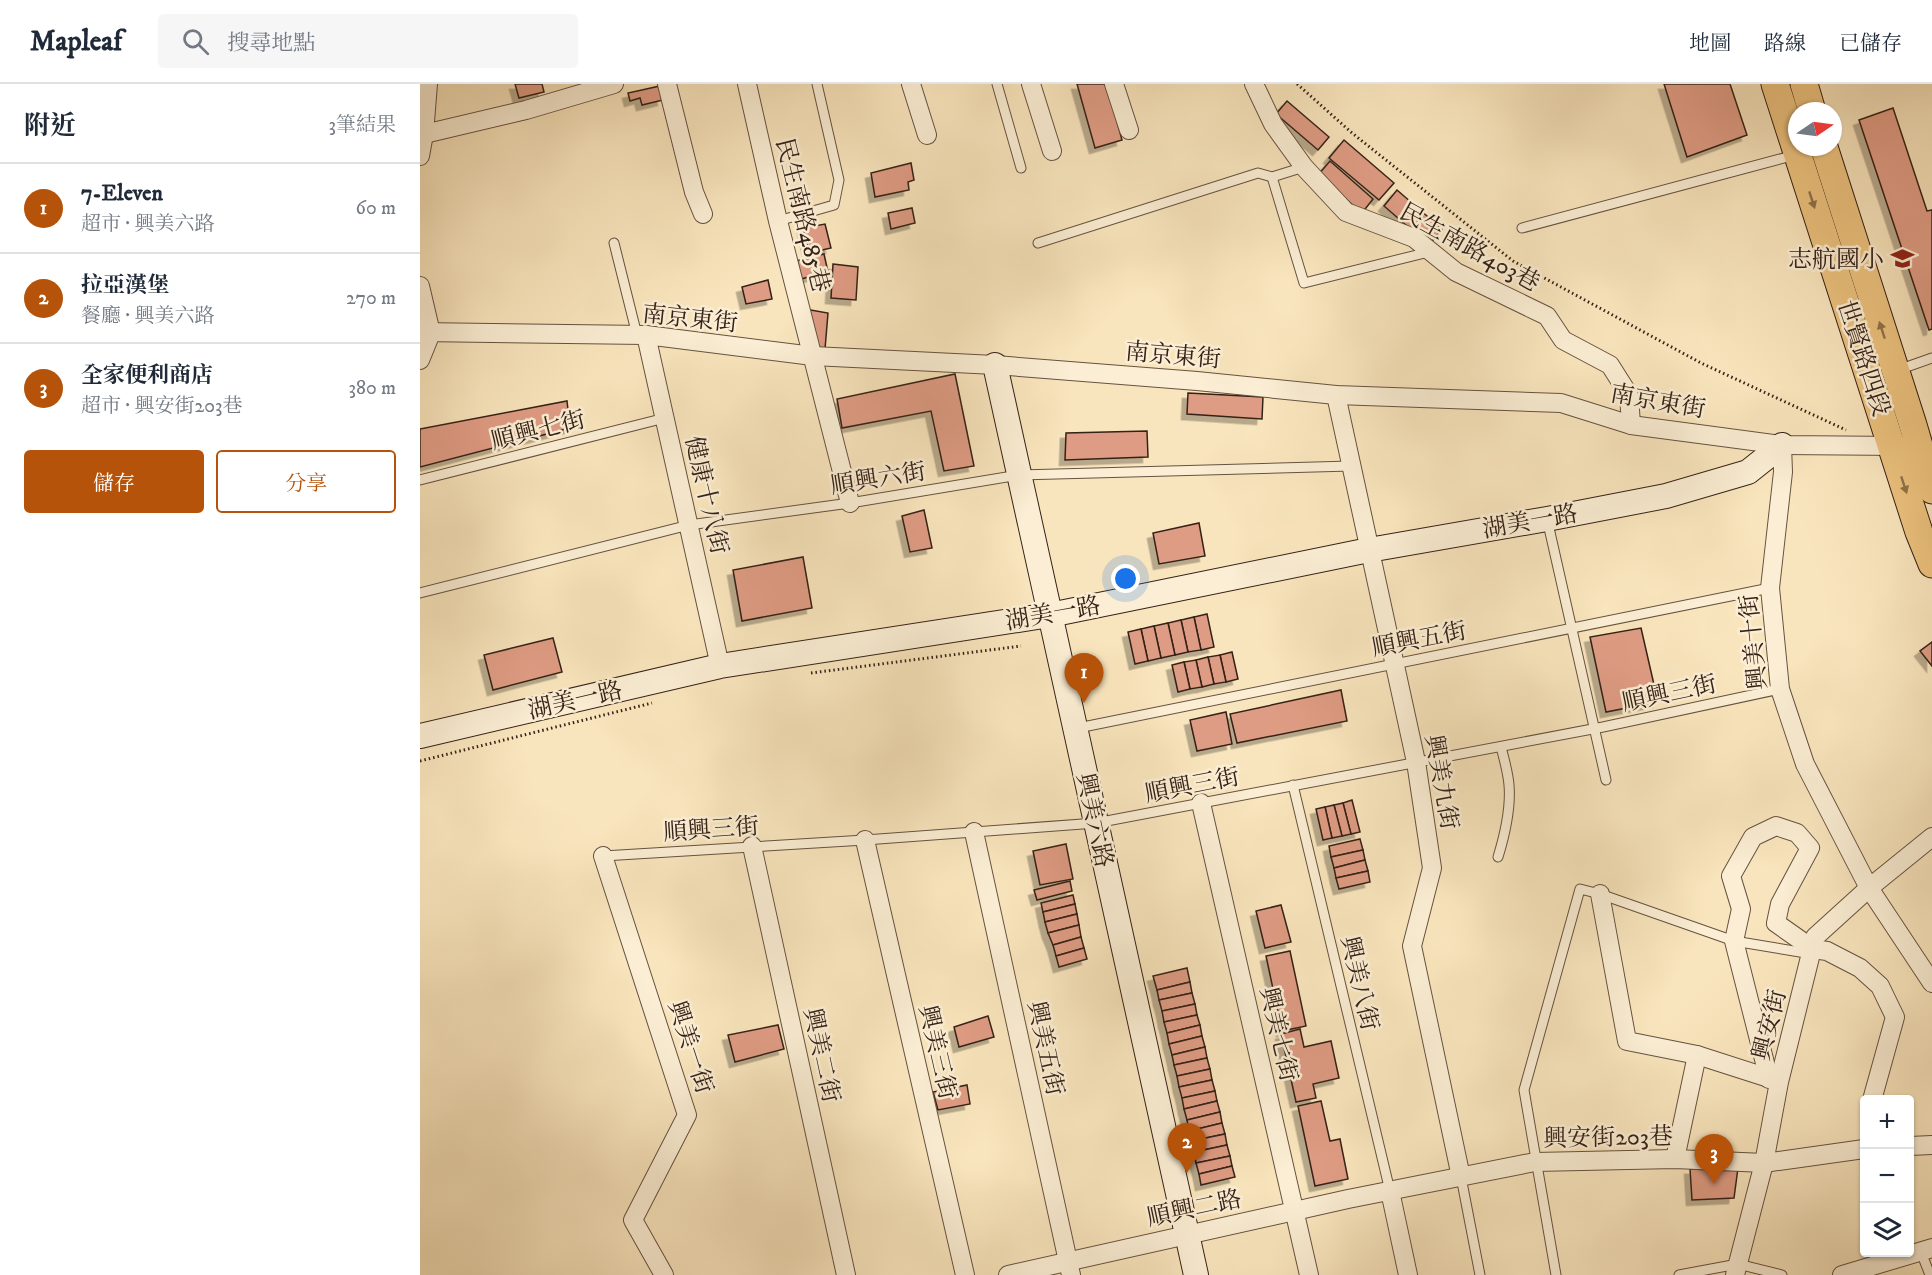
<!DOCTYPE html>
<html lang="zh-TW">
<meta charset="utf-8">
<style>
:root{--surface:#fff;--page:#f6f6f7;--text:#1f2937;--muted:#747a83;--line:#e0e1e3;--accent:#b45309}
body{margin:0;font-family:"IM FELL DW Pica","Noto Serif TC",serif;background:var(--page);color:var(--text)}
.controls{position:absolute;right:18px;bottom:18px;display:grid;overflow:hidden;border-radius:6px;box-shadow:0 2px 4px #0004}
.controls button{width:54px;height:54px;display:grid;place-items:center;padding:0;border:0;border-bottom:2px solid var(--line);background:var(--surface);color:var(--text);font:30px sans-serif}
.compass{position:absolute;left:1368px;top:18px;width:54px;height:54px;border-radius:50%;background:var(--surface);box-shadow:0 2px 4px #0004;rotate:77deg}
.you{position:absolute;left:706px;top:495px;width:21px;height:21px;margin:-15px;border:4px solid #fff;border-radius:50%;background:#1a73e8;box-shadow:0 0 0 9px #1a73e833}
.badge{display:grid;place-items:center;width:39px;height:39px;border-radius:50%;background:var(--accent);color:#fff;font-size:20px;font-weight:700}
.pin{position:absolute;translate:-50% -50px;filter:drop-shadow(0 2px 3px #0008)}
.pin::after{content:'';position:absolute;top:32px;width:21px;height:18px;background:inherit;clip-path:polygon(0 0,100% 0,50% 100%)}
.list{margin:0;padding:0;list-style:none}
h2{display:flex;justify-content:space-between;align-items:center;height:78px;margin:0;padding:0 24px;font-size:26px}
h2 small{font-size:20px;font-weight:400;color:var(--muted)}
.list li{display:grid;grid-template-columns:39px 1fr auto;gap:18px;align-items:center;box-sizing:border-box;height:90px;padding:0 24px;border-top:2px solid var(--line)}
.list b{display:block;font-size:22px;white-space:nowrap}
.list p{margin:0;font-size:20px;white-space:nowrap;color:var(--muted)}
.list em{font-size:20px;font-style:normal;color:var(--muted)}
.actions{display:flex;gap:12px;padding:18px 24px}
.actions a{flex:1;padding:14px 0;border:2px solid var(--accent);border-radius:6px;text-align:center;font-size:21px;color:var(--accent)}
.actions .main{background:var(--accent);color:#fff}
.icon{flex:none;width:33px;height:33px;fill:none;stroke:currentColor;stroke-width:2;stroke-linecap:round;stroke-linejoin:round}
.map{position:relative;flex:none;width:1512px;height:1191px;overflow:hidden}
header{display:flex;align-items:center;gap:36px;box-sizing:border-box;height:84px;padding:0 30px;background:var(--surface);border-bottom:2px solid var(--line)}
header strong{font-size:28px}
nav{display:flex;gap:33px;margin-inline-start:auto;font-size:21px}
.search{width:420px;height:54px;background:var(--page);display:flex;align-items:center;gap:15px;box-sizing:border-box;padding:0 21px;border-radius:6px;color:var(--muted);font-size:22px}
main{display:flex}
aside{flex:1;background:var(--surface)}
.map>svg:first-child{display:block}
.building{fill:#df9c84;stroke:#352117;stroke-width:1.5;filter:url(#shadow)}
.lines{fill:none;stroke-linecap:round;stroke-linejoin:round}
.lane-casing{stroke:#665240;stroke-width:11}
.street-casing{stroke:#665240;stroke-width:20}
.secondary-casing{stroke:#352117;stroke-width:26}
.primary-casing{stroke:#352117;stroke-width:29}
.path{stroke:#352117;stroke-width:3;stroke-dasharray:1.5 3;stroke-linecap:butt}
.lane{stroke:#fbeed4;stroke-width:9}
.street{stroke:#fbeed4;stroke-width:18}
.secondary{stroke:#fbeed4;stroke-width:24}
.primary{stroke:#ecc27e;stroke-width:27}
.oneway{fill:#90724a}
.labels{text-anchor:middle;stroke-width:5;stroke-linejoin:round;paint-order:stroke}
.street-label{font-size:24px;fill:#352117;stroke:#fbeed4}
.poi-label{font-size:24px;fill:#352117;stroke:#fbeed4;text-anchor:end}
</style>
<header>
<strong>Mapleaf</strong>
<div class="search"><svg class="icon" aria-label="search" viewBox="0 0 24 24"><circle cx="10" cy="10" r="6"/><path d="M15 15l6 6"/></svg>搜尋地點</div>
<nav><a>地圖</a><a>路線</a><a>已儲存</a></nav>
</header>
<main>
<aside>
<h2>附近<small>3筆結果</small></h2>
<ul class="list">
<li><span class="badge">1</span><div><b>7-Eleven</b><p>超市 · 興美六路</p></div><em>60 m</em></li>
<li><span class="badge">2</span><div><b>拉亞漢堡</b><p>餐廳 · 興美六路</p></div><em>270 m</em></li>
<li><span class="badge">3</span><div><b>全家便利商店</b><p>超市 · 興安街203巷</p></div><em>380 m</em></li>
</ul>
<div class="actions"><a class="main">儲存</a><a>分享</a></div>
</aside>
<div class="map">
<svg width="1512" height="1191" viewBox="0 0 1512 1191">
<defs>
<filter id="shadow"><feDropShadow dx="-5.5" dy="5.5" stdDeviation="0" flood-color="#0004"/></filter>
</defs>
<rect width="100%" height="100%" fill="#f9e5bd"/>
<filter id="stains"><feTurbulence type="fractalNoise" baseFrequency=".00333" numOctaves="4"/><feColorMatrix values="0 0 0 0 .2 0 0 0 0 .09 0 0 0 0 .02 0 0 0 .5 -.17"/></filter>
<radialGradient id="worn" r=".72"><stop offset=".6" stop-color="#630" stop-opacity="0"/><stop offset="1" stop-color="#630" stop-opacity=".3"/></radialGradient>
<!-- building -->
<g class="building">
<polygon points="95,0 122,0 124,8 99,14"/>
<polygon points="657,0 687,0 702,56 675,64"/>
<polygon points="1244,0 1310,0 1327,51 1267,73"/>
<polygon points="240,2 243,16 222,21 220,14 210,17 208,9"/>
<polygon points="867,17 909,53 898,66 856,30"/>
<polygon points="1473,24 1507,127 1512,126 1512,245 1509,246 1439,36"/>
<polygon points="924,56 974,99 959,116 909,74"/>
<polygon points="910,77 953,115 942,129 898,91"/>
<polygon points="491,79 494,96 488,98 489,106 455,113 451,89"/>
<polygon points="977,106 1022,145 1009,161 964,122"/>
<polygon points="492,124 495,139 471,145 468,129"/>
<polygon points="405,140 411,164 389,169 383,144"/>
<polygon points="404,170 408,188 381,195 376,177"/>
<polygon points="413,180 438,183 436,216 411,214"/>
<polygon points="348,196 352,215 326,220 322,203"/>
<polygon points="385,225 408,229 405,265 395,263"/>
<polygon points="535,290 554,382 524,387 511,327 422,344 417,315"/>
<polygon points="768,309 843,313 842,335 767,330"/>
<polygon points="147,317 150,344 0,383 0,345"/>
<polygon points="727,347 728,373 645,376 646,349"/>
<polygon points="504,426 512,464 490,468 482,432"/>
<polygon points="779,439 785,472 739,480 733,449"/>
<polygon points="383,473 392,524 322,537 313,486"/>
<polygon points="787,530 794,563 781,566 774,533"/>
<polygon points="774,533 781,566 768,568 761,536"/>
<polygon points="761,536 768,568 755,571 748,539"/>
<polygon points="748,539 755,571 741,574 734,542"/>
<polygon points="734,542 741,574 728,577 721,545"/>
<polygon points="1221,544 1238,618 1186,628 1170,553"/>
<polygon points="721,545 728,577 715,580 708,548"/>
<polygon points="133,554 142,588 73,606 64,571"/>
<polygon points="1512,558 1512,582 1500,567"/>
<polygon points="812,568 818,595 806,598 800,571"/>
<polygon points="800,571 806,598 794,600 788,573"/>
<polygon points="788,573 794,600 782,603 776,576"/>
<polygon points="776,576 782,603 770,605 764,578"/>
<polygon points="764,578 770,605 758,608 752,581"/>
<polygon points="921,606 927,637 817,659 810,630"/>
<polygon points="806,628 812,660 777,667 770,636"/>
<polygon points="932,716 940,748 931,750 923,719"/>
<polygon points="923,719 931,750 922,752 914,721"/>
<polygon points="914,721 922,752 912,754 905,723"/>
<polygon points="905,723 912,754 903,756 896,725"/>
<polygon points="940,755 943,766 911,773 909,762"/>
<polygon points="646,760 653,795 620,801 613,767"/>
<polygon points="943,766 945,776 914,784 911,773"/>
<polygon points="945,776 948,787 916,794 914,784"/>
<polygon points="948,787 950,798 919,805 916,794"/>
<polygon points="650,797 652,807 617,816 614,806"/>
<polygon points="653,811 655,820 623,828 621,819"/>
<polygon points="655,820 657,830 625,838 623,828"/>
<polygon points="861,821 871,858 845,864 836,827"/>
<polygon points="657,830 659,841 628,849 625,838"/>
<polygon points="659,841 661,853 633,861 628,849"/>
<polygon points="661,853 664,864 636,872 633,861"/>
<polygon points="664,864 667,875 639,883 636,872"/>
<polygon points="870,867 886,942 862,947 846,872"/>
<polygon points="767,884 770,898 737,906 733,892"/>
<polygon points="770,898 772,909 739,916 737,906"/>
<polygon points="772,909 775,920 742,927 739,916"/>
<polygon points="775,920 777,931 744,938 742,927"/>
<polygon points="777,931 780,941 747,949 744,938"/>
<polygon points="568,932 574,953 539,963 534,943"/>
<polygon points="358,941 364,965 315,978 308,951"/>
<polygon points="780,941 782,952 749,960 747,949"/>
<polygon points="880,945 884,963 911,957 919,994 893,1000 896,1014 876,1018 861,950"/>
<polygon points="782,952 785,963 752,971 749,960"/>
<polygon points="785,963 787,974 754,981 752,971"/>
<polygon points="787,974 790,985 757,992 754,981"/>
<polygon points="790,985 792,996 759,1003 757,992"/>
<polygon points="792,996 795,1007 762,1014 759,1003"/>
<polygon points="547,1001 550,1020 518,1026 513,1008"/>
<polygon points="795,1007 797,1017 764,1025 762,1014"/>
<polygon points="797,1017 800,1028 767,1036 764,1025"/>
<polygon points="901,1017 910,1057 920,1055 928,1095 895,1102 878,1022"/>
<polygon points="800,1028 802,1039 769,1047 767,1036"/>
<polygon points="802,1039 805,1050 771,1057 769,1047"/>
<polygon points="805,1050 807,1061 774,1068 771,1057"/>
<polygon points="807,1061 810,1072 776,1079 774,1068"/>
<polygon points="810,1072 812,1082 779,1090 776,1079"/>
<polygon points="812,1082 815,1093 781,1101 779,1090"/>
<polygon points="1318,1084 1314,1114 1272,1116 1270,1085"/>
</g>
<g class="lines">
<defs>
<g id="lane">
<polyline points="577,0 601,84"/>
<polyline points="852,93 884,199 1009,168"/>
<polyline points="358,137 414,121 419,96 397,0"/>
<polyline points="1102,144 1375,71"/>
<polyline points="194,159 217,251"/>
<polyline points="618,159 838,89 852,93 884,83"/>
<polyline points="1478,286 1512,274"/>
<polyline points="0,396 245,334"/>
<polyline points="1127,435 1186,696"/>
<polyline points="0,509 269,441 430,419 599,391 931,382"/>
<polyline points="658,644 1350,504"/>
<polyline points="873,701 970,1107"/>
<polyline points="183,772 445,756 676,739 1183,643 1360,605"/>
<path d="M1078 773C1085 750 1091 724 1089 701 1088 688 1084 675 1081 663"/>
<polyline points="1041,1093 1060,1191"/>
<polyline points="1501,1168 1510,1191"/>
<polyline points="1136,1191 1104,1006 1160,805 1180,810 1314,857 1392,870"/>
<polyline points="1259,1191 1318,1180 1362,1191"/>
</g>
<g id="street">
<polyline points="247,0 274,108 283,130"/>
<polyline points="327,0 358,137 430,419"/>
<polyline points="491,0 507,51"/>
<polyline points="611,0 632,67"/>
<polyline points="694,0 709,46"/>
<polyline points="834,0 853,40 884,83 926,128 994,154 1036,188 1127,232 1143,256 1190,281 1209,311 1211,341"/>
<polyline points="0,51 106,26 194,0"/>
<polyline points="0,72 4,50 8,0"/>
<polyline points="0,202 11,249 0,276"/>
<polyline points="0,248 226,251 393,272 575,281 777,297 916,311 1141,319 1211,341 1362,361 1481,362"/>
<polyline points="226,251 300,582"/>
<polyline points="916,311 996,678 1012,784 992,862 1041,1093"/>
<polyline points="1362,361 1363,388 1350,504 1360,605 1385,680 1449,804 1512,899"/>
<polyline points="781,719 889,1191"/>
<polyline points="554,748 651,1191"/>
<polyline points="445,756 545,1191"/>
<polyline points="332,762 426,1191"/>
<polyline points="183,772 267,1031 213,1136 244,1191"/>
<polyline points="1180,810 1207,957 1277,971 1358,997"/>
<polyline points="1349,995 1314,857 1321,825 1311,792 1333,753 1356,742 1377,749 1390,764 1360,820 1356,839 1393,865 1407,867 1440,884 1460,902 1475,933 1452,1016"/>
<polyline points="1490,1062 1512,1061"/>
<polyline points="1255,1075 1277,971"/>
<polyline points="970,1107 988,1191"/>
<polyline points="588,1191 928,1115 1115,1078 1255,1075 1344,1079 1444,1065"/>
<polyline points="1315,1191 1344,1079 1359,998 1395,853 1449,804 1512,753"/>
<polyline points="1422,1191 1512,1164"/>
</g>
<g id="secondary">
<polyline points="575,281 776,1191"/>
<polyline points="0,652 300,582 630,531 949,466 1127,435 1246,412 1328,388 1362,361"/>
</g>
<g id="primary">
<polyline points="1355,0 1499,448 1512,480"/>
<polyline points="1384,0 1392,27"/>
<polyline points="1404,63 1493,341 1512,406"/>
</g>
</defs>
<!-- lane casing -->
<use href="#lane" class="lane-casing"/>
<!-- street casing -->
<use href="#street" class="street-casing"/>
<!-- secondary casing -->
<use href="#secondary" class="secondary-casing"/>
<!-- primary casing -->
<use href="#primary" class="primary-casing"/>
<!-- path -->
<g class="path">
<polyline points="877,0 932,49 1093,177 1281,279 1426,346"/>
<polyline points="391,589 601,562"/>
<polyline points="0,677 232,619"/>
</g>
<!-- lane -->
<use href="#lane" class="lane"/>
<!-- street -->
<use href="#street" class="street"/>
<!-- secondary -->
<use href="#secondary" class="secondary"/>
<!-- primary -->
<use href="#primary" class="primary"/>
</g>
<!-- one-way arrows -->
<defs><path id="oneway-solid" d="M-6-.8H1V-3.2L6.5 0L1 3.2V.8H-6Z" transform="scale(1.5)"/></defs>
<g class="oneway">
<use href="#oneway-solid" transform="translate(1392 116) rotate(72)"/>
<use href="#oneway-solid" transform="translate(1462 246) rotate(-108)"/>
<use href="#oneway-solid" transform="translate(1484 401) rotate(72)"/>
</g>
<!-- icons -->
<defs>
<symbol id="school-bare" viewBox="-9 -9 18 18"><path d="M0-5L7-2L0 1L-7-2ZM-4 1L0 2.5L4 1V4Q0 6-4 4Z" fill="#8f2418" stroke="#fbeed4" stroke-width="2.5" paint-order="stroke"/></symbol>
</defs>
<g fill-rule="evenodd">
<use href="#school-bare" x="1466" y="158" width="33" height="33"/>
</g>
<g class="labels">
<!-- street labels -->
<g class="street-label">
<text transform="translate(383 131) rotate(76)" y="8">民生南路485巷</text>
<text transform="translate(1050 163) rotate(29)" y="8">民生南路403巷</text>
<text transform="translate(270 234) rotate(6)" y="8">南京東街</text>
<text transform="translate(753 271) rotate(5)" y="8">南京東街</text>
<text transform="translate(1444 274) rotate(72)" y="8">世賢路四段</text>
<text transform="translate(1238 317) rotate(10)" y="8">南京東街</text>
<text transform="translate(118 346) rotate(-14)" y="8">順興七街</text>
<text transform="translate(458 394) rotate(-9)" y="8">順興六街</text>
<text transform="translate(287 411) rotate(77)" y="8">健康十八街</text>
<text transform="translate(1110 437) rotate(-10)" y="8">湖美一路</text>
<text transform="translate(633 529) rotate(-10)" y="8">湖美一路</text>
<text transform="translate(999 555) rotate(-11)" y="8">順興五街</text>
<text transform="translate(1333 558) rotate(-96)" y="8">興美十街</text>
<text transform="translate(1249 609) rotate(-12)" y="8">順興三街</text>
<text transform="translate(155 616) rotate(-13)" y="8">湖美一路</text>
<text transform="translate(1022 698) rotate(80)" y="8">興美九街</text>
<text transform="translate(772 701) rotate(-11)" y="8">順興三街</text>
<text transform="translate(675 736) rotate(78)" y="8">興美六路</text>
<text transform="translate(291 745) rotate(-4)" y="8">順興三街</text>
<text transform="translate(940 899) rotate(77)" y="8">興美八街</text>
<text transform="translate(1349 941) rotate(-76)" y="8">興安街</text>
<text transform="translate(859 950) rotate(77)" y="8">興美七街</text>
<text transform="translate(271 963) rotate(72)" y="8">興美一街</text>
<text transform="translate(626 964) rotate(78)" y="8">興美五街</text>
<text transform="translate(518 968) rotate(77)" y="8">興美三街</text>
<text transform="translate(402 971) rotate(78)" y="8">興美二街</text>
<text transform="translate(1188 1053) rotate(-1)" y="8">興安街203巷</text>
<text transform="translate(774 1124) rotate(-12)" y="8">順興二路</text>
</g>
<!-- poi labels -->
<g class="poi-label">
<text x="1464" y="183">志航國小</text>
</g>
</g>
<rect width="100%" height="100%" filter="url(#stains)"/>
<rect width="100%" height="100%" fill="url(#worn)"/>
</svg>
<div class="controls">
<button>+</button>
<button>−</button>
<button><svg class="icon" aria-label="layers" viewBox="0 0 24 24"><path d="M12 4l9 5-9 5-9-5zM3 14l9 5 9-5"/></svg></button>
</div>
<svg class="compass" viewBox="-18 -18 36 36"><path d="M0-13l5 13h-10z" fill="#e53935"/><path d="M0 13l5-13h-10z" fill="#747a83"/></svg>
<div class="you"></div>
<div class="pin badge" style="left:664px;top:619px">1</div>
<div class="pin badge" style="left:767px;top:1089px">2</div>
<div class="pin badge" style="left:1294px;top:1100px">3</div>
</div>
</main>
